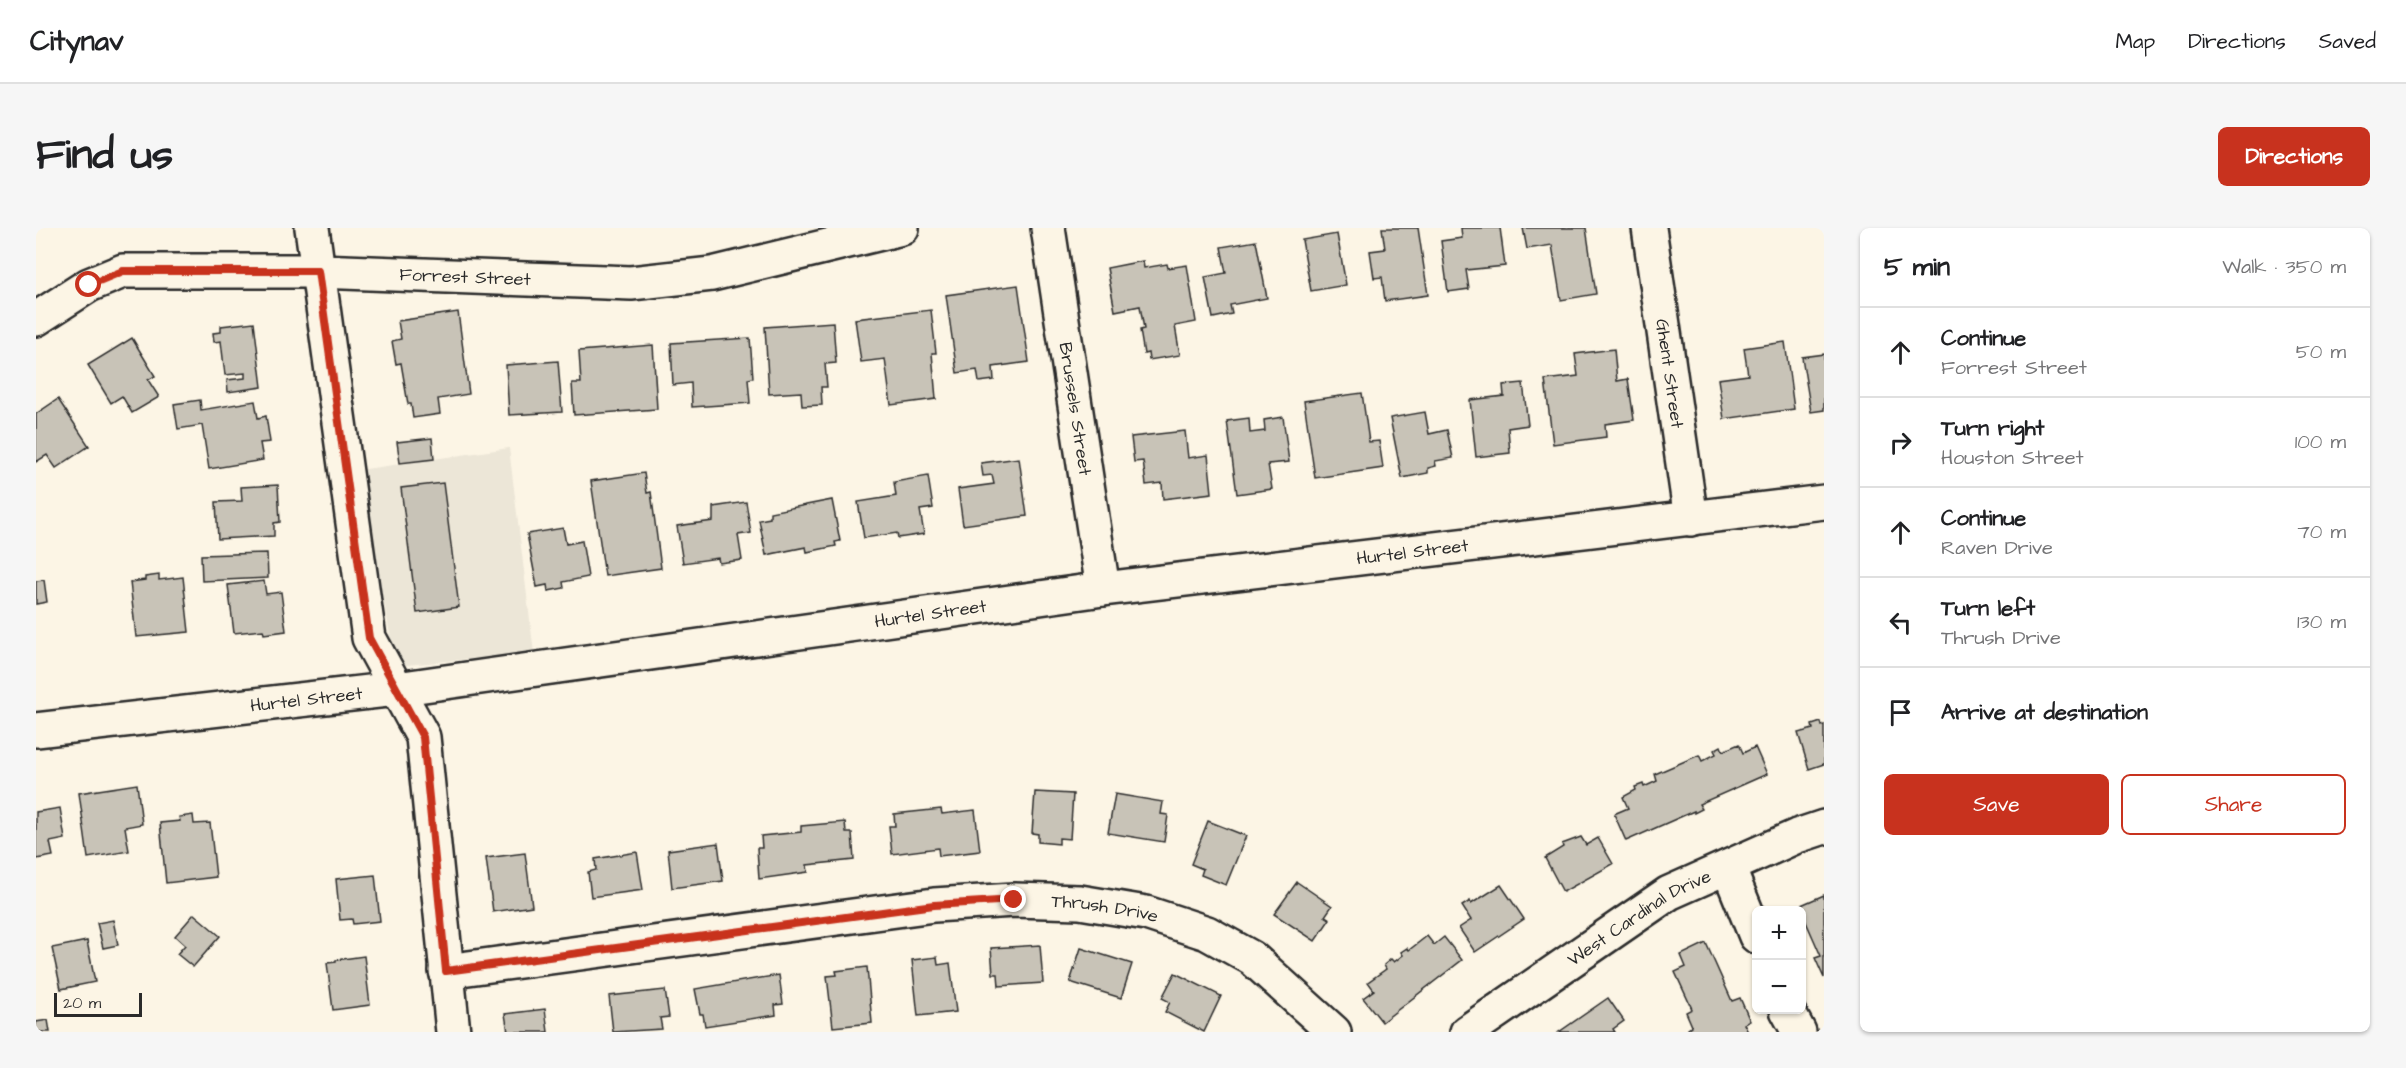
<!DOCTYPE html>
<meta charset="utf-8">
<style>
:root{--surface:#fff;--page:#f6f6f6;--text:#202124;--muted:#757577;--line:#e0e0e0;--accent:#c8321e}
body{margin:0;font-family:"Architects Daughter",sans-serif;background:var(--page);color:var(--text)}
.controls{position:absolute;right:18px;bottom:18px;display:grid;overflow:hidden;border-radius:9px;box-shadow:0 2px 4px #0004}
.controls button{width:54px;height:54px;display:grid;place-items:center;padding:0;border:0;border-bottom:2px solid var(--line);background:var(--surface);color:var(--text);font:30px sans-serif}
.scale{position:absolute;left:18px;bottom:15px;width:88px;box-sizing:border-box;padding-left:6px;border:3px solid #2b2b2b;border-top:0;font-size:16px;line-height:21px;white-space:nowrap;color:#2b2b2b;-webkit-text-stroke:4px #fcf5e5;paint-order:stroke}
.stop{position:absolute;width:18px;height:18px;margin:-14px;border:4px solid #c8321e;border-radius:50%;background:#fff}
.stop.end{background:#c8321e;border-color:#fff;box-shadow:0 2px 6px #0008}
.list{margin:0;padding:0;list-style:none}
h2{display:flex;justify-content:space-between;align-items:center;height:78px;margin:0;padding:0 24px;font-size:26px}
h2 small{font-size:20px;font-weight:400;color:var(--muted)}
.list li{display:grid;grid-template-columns:39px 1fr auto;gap:18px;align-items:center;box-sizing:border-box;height:90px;padding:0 24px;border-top:2px solid var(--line)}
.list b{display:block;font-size:22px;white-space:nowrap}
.list p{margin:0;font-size:20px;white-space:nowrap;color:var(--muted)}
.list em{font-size:20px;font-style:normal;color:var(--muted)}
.actions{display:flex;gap:12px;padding:18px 24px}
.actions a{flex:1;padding:14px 0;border:2px solid var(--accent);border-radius:9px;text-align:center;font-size:21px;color:var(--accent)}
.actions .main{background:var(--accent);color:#fff}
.icon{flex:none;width:33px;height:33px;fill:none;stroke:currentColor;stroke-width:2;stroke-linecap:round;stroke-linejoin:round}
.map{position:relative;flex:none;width:1788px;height:804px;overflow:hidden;border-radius:9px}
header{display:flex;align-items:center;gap:36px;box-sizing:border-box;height:84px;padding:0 30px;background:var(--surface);border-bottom:2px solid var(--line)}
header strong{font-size:28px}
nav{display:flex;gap:33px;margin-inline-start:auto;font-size:21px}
.intro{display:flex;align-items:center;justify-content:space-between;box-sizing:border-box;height:144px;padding:0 36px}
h1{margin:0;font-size:42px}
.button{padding:15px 27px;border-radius:9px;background:var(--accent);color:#fff;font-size:21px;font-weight:700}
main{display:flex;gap:36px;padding:0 36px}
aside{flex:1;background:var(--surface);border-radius:9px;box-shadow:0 2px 4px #0004}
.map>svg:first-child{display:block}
.built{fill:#ece6d7}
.building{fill:#c8c3b7;stroke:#2b2b2b;stroke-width:1.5}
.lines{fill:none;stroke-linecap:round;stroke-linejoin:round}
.street-casing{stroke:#2b2b2b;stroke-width:38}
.secondary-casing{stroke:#2b2b2b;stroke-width:38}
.street{stroke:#fcf5e5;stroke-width:33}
.secondary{stroke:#fcf5e5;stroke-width:33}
.route{stroke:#c8321e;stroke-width:8}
.labels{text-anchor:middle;stroke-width:4.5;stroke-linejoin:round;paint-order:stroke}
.street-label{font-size:18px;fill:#2b2b2b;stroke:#fcf5e5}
</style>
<header>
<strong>Citynav</strong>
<nav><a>Map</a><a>Directions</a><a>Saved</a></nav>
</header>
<div class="intro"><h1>Find us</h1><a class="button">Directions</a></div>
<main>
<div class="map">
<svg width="1788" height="804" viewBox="0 0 1788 804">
<rect width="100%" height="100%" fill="#fcf5e5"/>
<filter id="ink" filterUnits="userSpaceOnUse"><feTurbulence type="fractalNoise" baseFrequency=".0167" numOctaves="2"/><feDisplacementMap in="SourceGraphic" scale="12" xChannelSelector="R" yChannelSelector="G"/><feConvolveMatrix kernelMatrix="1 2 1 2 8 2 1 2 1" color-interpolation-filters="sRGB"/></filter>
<g filter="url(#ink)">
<!-- built -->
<polygon class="built" points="473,220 498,425 360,438 323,242"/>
<!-- building -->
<g class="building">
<polygon points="1346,0 1382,0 1392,67 1349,73 1346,49 1338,50 1334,23 1349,21"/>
<polygon points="1425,0 1464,0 1469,38 1430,42 1433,61 1412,64 1405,13 1426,10"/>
<polygon points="1487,0 1550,0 1560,66 1525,72 1516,17 1491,21"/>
<polygon points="1301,6 1310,57 1275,63 1266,12"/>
<polygon points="1220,13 1231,70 1194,77 1196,86 1177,90 1169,49 1190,45 1185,19"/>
<polygon points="1107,33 1108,40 1131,36 1132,40 1151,37 1160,94 1139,98 1144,127 1113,132 1112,125 1108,126 1104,102 1108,101 1104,78 1079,83 1071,40"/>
<polygon points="982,57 993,134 957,139 958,152 943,154 941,142 921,145 910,67"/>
<polygon points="895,82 900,125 896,125 900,171 855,177 849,131 825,134 819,91"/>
<polygon points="422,84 433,166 402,171 404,186 377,190 375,176 372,176 365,135 360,136 356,113 365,111 362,93"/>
<polygon points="218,94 226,159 192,164 191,152 209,150 209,145 189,147 185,113 178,114 177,105 185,104 185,98"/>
<polygon points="797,94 800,135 789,136 791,159 785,159 786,177 766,178 765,164 733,166 729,99"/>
<polygon points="96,110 119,148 112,152 123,169 96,185 86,168 75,175 52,137"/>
<polygon points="714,110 717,150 712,151 714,175 656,179 655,155 637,157 635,115"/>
<polygon points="1749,114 1758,181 1688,191 1682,151 1712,147 1708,120"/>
<polygon points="617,117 621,181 538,187 536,155 545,155 543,123"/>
<polygon points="1578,121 1581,153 1592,151 1598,192 1569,196 1570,209 1517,216 1509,152 1542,148 1539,126"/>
<polygon points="1788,126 1788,182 1775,184 1766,129"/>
<polygon points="522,133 526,184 473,187 470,137"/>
<polygon points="1487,155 1492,197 1472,200 1474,225 1440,229 1434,172 1468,168 1467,157"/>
<polygon points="1326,165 1333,214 1343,213 1347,240 1279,250 1268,173"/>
<polygon points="22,171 53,218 20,240 11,227 0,234 0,186"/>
<polygon points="164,172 165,182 219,173 222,190 230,188 234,214 224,215 227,232 173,241 166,197 142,201 138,176"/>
<polygon points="1389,184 1393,206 1411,202 1417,230 1399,233 1400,238 1392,240 1392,245 1366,250 1354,190"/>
<polygon points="1247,189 1253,234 1232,236 1236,261 1201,266 1191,193 1213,190 1214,205 1229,203 1228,192"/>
<polygon points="1149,203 1152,230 1172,227 1176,265 1127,271 1126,255 1110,257 1107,233 1098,234 1095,209"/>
<polygon points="396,210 398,231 364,235 361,214"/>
<polygon points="983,230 991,288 927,297 922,261 958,256 956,247 947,248 945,235"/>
<polygon points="608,245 611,265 615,264 625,340 569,348 555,253"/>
<polygon points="892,248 897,280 884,282 888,306 862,310 861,305 828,310 822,274 860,268 858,254"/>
<polygon points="407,255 423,379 381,385 365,260"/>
<polygon points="242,257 244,294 238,295 238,308 182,311 180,274 206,273 205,259"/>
<polygon points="796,272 804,313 799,314 800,318 771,324 770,319 730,327 723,292 734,290 734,284"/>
<polygon points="710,274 715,305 702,307 706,332 683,335 682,330 647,335 641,298 677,293 677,279"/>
<polygon points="527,300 530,316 546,313 552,349 527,354 528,360 512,363 511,357 501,359 491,306"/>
<polygon points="231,325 232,350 166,353 165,327"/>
<polygon points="123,347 123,352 147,349 153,404 100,409 94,354 109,352 109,349"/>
<polygon points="8,352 11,374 0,376 0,353"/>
<polygon points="228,353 230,366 245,364 250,403 228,406 227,402 198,405 192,357"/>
<polygon points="1785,494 1786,498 1788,497 1788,536 1773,541 1762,505 1777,501 1776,497"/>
<polygon points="1703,516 1707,525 1719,519 1731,546 1663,576 1666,581 1658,585 1658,583 1590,613 1578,586 1592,580 1587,569 1600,562 1599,559 1607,556 1608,559 1621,553 1619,546 1663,527 1666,533 1680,526 1678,522 1685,518 1687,523"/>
<polygon points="101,556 106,596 89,599 93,623 52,630 43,565"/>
<polygon points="999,564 1037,566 1034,611 1023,610 1023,616 1002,614 1002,606 996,605"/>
<polygon points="1079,566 1127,574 1125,586 1132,587 1128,614 1072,605"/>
<polygon points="24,580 29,611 14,614 17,628 0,631 0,584"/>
<polygon points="905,581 906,586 939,582 944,623 903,628 902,620 856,626 853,598 859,598 858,586"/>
<polygon points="157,587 158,596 174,595 180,649 130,655 124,595 144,593 143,589"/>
<polygon points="1172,593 1210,608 1190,657 1165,647 1167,641 1155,636"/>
<polygon points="809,594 810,605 816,605 818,632 771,637 772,644 723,651 721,620 726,620 725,608 765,604 765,598"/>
<polygon points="1545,609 1550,617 1562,610 1577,636 1527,664 1509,630 1527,619 1526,616"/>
<polygon points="682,615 687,653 636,660 632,622"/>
<polygon points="601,624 607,662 555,669 552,644 560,642 559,631"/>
<polygon points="489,625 496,678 457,684 450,630"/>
<polygon points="339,647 344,693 317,696 316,691 304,692 300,651"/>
<polygon points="1261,654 1296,678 1289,688 1294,691 1279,713 1238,686"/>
<polygon points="1465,657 1488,691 1439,724 1423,700 1435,692 1426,678 1434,673 1435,676"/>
<polygon points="1788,667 1788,750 1779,730 1785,728 1763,678"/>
<polygon points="158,686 184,708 157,739 141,726 149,717 139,708"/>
<polygon points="77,692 82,717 67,720 61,695"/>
<polygon points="1391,708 1398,717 1408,709 1426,732 1346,794 1327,770 1338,762 1332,754 1350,741 1348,737 1355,731 1358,734 1367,727 1365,724 1371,720 1373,722"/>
<polygon points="51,713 59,754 25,761 16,720"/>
<polygon points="1670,715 1696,773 1704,770 1714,793 1708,796 1712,804 1653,804 1652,801 1656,798 1650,784 1656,781 1639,744 1650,739 1645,727"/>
<polygon points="1004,717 1007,755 963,758 962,746 957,746 955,720"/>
<polygon points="1045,720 1096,736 1085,770 1034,754"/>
<polygon points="328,728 334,777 297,782 291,735 300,734 300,732"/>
<polygon points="901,729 902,737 914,735 920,784 882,788 876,732"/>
<polygon points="831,739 836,795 797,799 791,748 801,747 800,743"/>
<polygon points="1139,745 1185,768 1168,804 1129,784 1134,774 1126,770"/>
<polygon points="743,747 747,776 739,777 740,787 669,798 667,786 664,786 659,761"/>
<polygon points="629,762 633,789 624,790 626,801 577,804 573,768"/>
<polygon points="1572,770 1588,793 1577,801 1579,804 1523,804"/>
<polygon points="509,781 512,804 472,804 469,786"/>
<polygon points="12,792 14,804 0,804 0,794"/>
</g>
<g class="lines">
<defs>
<g id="street">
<polyline points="276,0 333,410 387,509 417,804"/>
<path id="s1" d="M1012 0 1067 361"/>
<path id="s2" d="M1613 0 1655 291"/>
<path id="s3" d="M0 91 53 57 87 43H282L595 55 676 46 866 0"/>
<polyline points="1692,639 1720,708"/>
<path id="s4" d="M410 743 898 677 978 672 1044 674 1110 685 1171 705 1216 730 1298 804"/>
<polyline points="1751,782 1763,804"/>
<path id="s5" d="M1431 804 1633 665 1761 608 1788 599"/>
</g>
<g id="secondary">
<path id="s6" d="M0 502 360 461 1067 361 1788 274"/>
</g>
</defs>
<!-- street casing -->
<use href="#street" class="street-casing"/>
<!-- secondary casing -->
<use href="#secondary" class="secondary-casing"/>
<!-- street -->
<use href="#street" class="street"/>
<!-- secondary -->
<use href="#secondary" class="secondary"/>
</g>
</g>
<g class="lines" filter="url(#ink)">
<!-- route -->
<polyline class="route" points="53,57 87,43 282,43 333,410 387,509 410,743 898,677 978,672"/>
</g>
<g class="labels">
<!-- street labels -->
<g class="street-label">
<text dy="6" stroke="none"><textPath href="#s3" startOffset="442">Forrest Street</textPath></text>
<text dy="6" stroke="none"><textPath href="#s2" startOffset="147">Ghent Street</textPath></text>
<text dy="6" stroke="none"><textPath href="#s1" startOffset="183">Brussels Street</textPath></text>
<text dy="6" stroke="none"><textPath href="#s6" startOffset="1388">Hurtel Street</textPath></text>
<text dy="6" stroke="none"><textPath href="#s6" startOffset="902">Hurtel Street</textPath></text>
<text dy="6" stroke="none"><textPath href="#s6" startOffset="272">Hurtel Street</textPath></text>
<text dy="6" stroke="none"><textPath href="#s4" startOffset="664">Thrush Drive</textPath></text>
<text dy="6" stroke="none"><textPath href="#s5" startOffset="207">West Cardinal Drive</textPath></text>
</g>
</g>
</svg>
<div class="controls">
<button>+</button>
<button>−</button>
</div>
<div class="scale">20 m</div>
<div class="stop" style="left:53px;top:57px"></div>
<div class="stop end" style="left:978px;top:672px"></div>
</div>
<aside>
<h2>5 min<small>Walk · 350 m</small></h2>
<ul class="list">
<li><svg class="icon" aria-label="ahead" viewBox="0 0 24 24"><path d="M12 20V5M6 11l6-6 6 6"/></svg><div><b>Continue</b><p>Forrest Street</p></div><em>50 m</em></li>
<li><svg class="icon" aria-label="right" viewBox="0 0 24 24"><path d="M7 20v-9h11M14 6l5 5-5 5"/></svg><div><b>Turn right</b><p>Houston Street</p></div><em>100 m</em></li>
<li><svg class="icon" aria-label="ahead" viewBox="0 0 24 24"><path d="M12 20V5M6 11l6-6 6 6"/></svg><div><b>Continue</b><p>Raven Drive</p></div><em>70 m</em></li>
<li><svg class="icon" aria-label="left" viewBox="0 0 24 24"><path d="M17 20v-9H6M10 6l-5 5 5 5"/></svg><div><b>Turn left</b><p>Thrush Drive</p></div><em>130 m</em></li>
<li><svg class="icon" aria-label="arrive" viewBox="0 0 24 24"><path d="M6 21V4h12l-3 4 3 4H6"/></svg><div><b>Arrive at destination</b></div></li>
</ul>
<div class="actions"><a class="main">Save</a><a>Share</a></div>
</aside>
</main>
